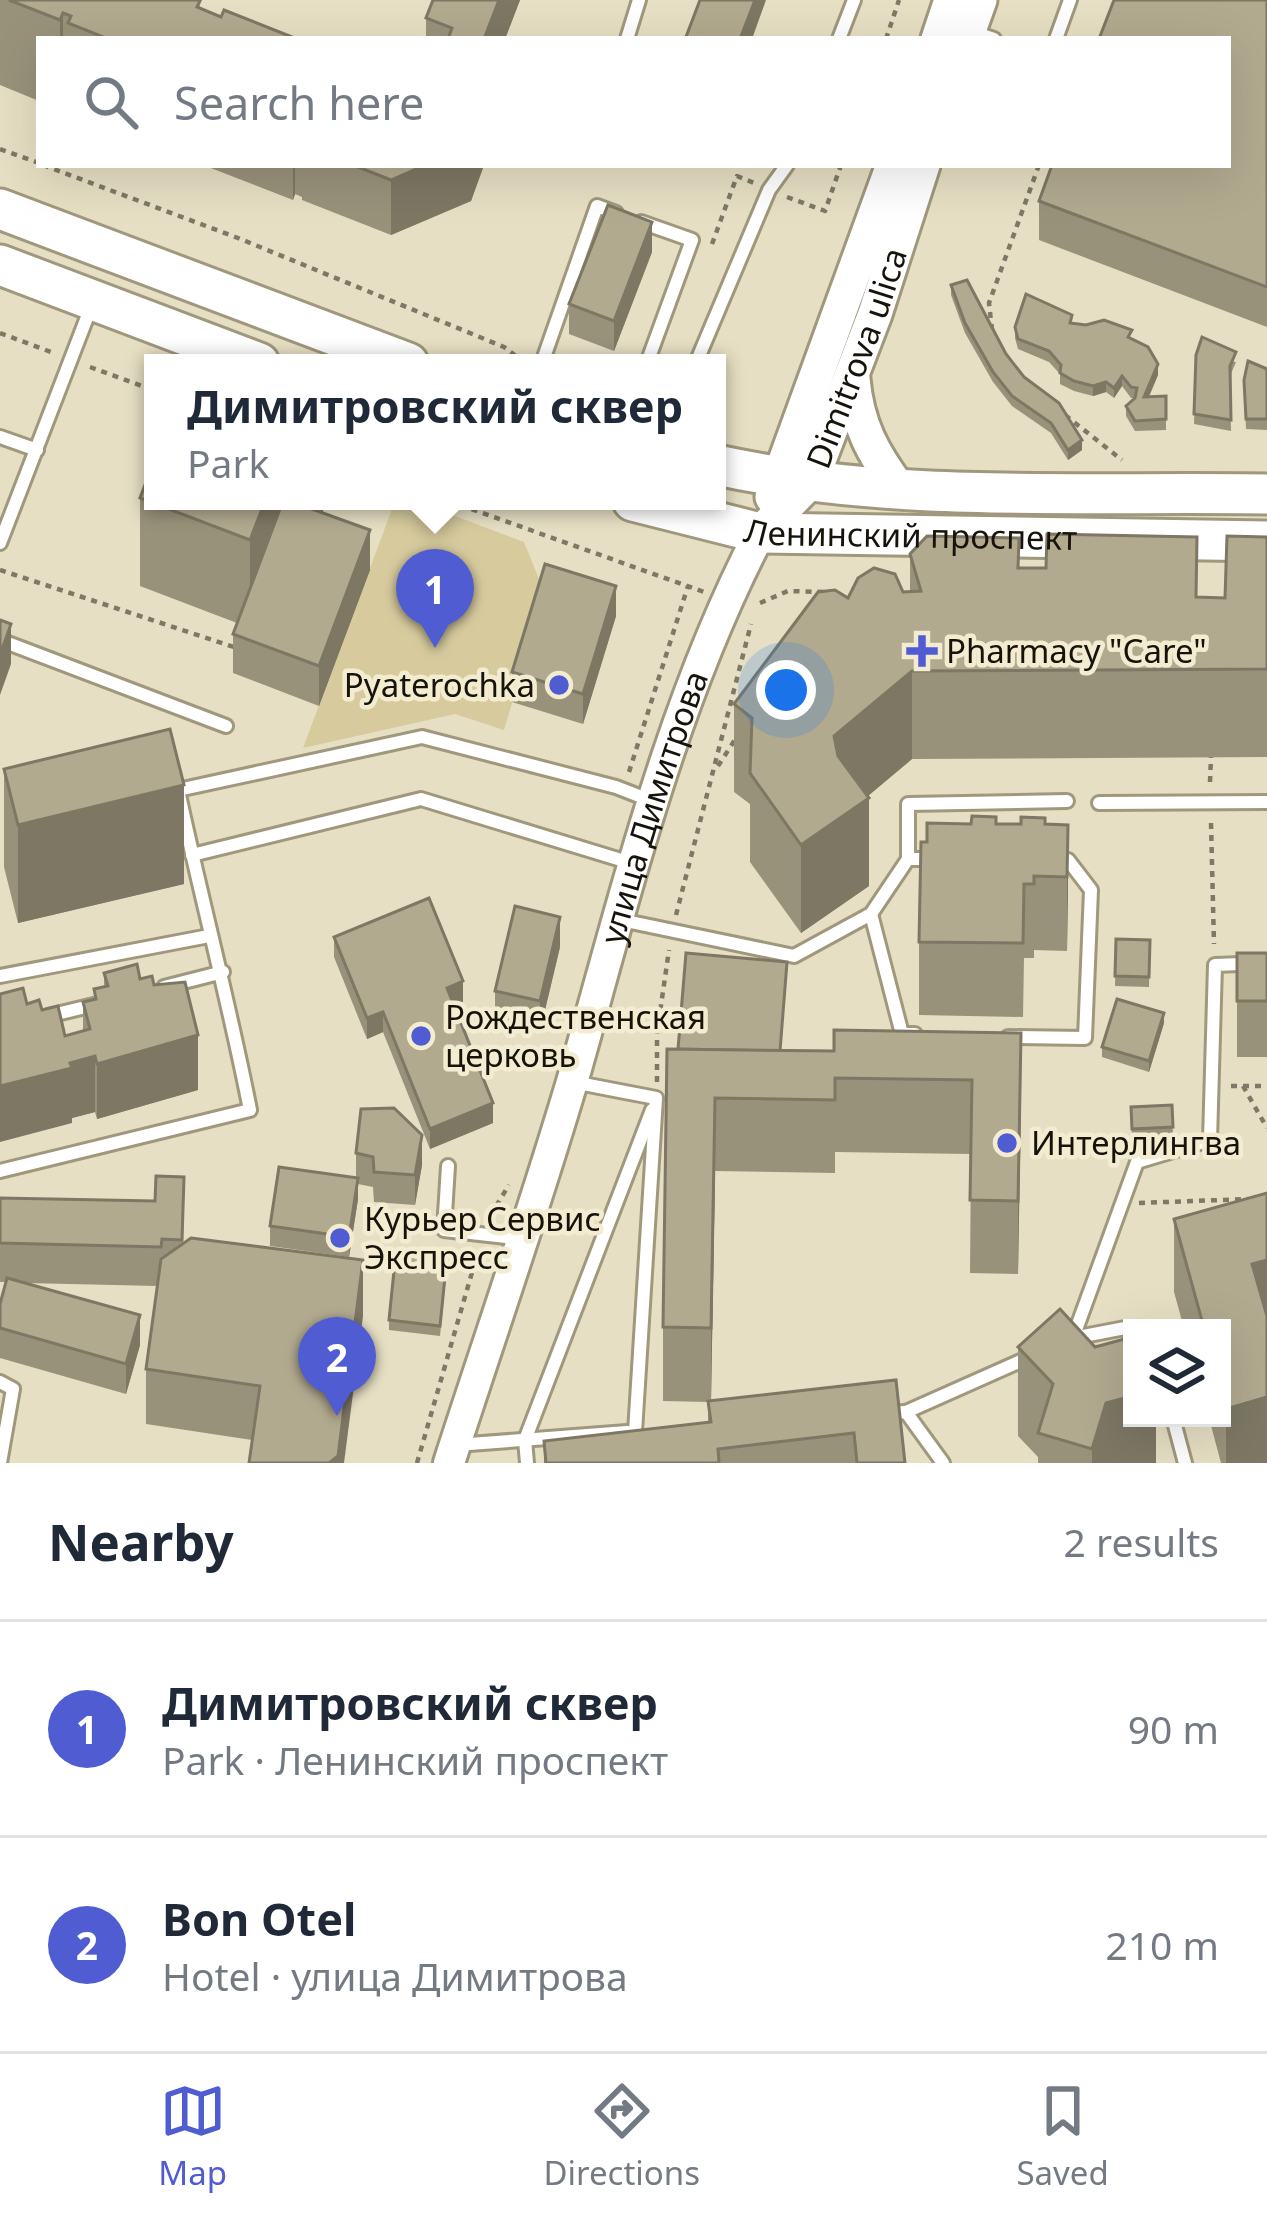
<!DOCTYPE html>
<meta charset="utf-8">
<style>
:root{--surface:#fff;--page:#f2f2f3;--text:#1f2937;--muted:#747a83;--line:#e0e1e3;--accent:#505cd2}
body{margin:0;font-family:"Noto Sans",sans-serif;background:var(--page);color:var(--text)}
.controls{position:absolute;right:36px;bottom:36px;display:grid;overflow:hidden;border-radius:0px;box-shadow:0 12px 48px #0002}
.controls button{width:108px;height:108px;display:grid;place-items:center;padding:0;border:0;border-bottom:3px solid var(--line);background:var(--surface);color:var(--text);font:60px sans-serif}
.you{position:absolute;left:786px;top:690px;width:42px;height:42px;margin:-30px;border:9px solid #fff;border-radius:50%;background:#1a73e8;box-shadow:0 0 0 18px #1a73e833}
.badge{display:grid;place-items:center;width:78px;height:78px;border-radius:50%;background:var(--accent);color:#fff;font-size:39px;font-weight:700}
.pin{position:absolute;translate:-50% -99px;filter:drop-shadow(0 3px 6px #0008)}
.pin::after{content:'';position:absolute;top:63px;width:42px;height:36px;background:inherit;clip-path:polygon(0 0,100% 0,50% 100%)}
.popup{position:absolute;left:144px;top:354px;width:582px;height:156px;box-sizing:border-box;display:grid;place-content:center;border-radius:0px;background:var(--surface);filter:drop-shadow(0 3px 9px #0005);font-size:39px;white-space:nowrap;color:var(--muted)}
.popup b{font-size:45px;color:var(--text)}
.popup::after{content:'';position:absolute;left:50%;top:100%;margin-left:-24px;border:24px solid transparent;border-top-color:var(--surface)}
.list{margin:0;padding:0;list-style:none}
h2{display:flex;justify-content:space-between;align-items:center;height:156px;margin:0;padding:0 48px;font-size:51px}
h2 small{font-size:39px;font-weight:400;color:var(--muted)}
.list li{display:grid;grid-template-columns:78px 1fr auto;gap:36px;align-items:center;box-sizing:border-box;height:216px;padding:0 48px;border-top:3px solid var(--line)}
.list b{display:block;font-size:45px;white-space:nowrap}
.list p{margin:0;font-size:39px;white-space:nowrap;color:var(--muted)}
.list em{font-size:39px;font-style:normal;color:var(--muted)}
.icon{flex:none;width:66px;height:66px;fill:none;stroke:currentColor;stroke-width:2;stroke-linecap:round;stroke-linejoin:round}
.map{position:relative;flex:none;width:1267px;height:1463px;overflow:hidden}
.search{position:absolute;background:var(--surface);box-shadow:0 12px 48px #0002;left:36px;right:36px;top:36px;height:132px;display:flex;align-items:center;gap:30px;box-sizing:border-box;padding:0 42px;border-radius:0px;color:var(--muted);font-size:45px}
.sheet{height:588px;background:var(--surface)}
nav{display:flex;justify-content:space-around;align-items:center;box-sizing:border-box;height:168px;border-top:3px solid var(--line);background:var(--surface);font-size:33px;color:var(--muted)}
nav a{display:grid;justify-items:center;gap:6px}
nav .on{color:var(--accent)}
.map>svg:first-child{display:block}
.green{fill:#d7cb9e}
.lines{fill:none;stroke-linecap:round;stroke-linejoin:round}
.service-casing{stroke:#9f987d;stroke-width:18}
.tertiary-casing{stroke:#9f987d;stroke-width:36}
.secondary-casing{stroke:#9f987d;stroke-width:39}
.primary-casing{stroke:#9f987d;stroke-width:45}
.path{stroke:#7e7966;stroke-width:4.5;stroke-dasharray:6 6;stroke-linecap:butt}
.service{stroke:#fff;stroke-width:12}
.tertiary{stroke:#fff;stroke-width:30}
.secondary{stroke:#fff;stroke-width:33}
.primary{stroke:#fff;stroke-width:39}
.wall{fill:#99927b}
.shaded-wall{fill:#7d7764}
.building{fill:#b2aa8f;stroke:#7d7764;stroke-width:3}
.poi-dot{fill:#505cd2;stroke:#f4ecd0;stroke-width:4.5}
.labels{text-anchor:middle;stroke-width:9;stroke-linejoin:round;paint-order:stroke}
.street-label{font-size:33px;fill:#16130a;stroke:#f4ecd0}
.poi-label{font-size:33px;fill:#16130a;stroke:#f4ecd0;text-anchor:start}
</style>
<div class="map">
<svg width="1267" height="1463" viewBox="0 0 1267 1463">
<rect width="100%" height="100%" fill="#e6dfc3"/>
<!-- green -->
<polygon class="green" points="395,501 415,501 524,542 545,594 504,730 455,714 303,748"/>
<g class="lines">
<defs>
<g id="service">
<polyline points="970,31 994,39"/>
<polyline points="627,39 639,0"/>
<polyline points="839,39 854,0"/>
<polyline points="1056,39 1070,0"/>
<polyline points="641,222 692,240 647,363"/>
<polyline points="542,363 597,206 616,213"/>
<polyline points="696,363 769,190 787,165"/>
<polyline points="0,437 37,450"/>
<polyline points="0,543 91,307"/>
<polyline points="0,640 226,726"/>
<polyline points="1099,803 1267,802"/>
<polyline points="192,855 421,799 631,863"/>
<polyline points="908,859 935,859"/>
<polyline points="871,914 902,1034 915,1034"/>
<polyline points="621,920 794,956 871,914 908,859 908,804 1067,801"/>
<polyline points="0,976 209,936"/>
<polyline points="164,987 223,972"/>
<polyline points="48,1016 98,1004"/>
<polyline points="1008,1037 1085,1038 1091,890 1068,860 1052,860"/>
<polyline points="573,1082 656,1098 635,1432"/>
<polyline points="448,1166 444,1230 524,1239"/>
<path d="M0 1171 250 1110C229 1002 201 898 178 790L422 737 616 787 652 801"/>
<polyline points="1073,1338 1137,1162 1210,1140 1215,965 1267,963"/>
<polyline points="1073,1338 1125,1328 1132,1336"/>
<polyline points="0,1382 13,1389 0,1463"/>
<polyline points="906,1412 1032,1356"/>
<polyline points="887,1413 906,1412 943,1463"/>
<polyline points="1173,1418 1185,1463"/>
<polyline points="456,1445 627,1432"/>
<polyline points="527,1463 525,1440 652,1110"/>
</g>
<g id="tertiary">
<path id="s1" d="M449 1463C492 1330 538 1199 577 1065 628 885 673 699 760 533"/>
</g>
<g id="secondary">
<polyline points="938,39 951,0"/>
<polyline points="966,39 980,0"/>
<path d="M853 379C857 425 873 454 900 490"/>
<polyline points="772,497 893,165"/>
<path id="s2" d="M760 533 811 481 875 314 923 165"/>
</g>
<g id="primary">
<polyline points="0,209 408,363"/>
<polyline points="0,265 259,363"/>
<path d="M717 465C896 504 1084 491 1267 494"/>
<path id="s3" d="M633 501 760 533 1267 541"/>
</g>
</defs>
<!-- service casing -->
<use href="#service" class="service-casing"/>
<!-- tertiary casing -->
<use href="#tertiary" class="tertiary-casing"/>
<!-- secondary casing -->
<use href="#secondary" class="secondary-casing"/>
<!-- primary casing -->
<use href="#primary" class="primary-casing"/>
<!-- path -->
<g class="path">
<polyline points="886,39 899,0"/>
<polyline points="0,149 39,163"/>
<polyline points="43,165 238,238 504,347 525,363"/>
<polyline points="787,197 825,211 841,165"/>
<polyline points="712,244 737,176 754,183"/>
<polyline points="992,330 989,303 1039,165"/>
<polyline points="0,333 51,352"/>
<polyline points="90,367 153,390"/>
<polyline points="1065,415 1122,460"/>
<polyline points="449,501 704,592"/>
<polyline points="0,570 234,647"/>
<polyline points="760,603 788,591 824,592"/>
<polyline points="718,766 738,735"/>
<polyline points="629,772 688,586"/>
<polyline points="1210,782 1211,757"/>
<polyline points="1211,823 1214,944"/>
<polyline points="676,915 751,624"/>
<polyline points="657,1082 657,1033 669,950"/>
<polyline points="1231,1086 1267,1086"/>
<polyline points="1243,1086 1267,1128"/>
<polyline points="1139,1203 1248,1199"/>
<polyline points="490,1216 509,1185"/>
<polyline points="417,1463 477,1255"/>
</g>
<!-- service -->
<use href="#service" class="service"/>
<!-- tertiary -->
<use href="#tertiary" class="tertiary"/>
<!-- secondary -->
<use href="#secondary" class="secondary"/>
<!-- primary -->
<use href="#primary" class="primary"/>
</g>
<!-- wall -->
<g class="wall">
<polygon points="0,0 198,0 200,8 221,17 297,39 39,39 39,101 0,85"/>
<polygon points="433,0 520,0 505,39 426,39 426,18"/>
<polygon points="1267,0 1267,327 1039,240 1039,201"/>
<polygon points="203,165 484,165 471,201 391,235 302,200 302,197 295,194 293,200"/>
<polygon points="652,252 614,351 569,334 569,304"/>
<polygon points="951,285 1082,450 1068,460 1051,433 1012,406 993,382 965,333 951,295"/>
<polygon points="1072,323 1132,339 1158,375 1149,397 1166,396 1166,430 1135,431 1126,416 1126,406 1135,398 1131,398 1122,386 1114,398 1106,392 1093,396 1074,391 1060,384 1060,374 1049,362 1018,349 1015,338 1015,327"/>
<polygon points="1196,355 1236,362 1230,376 1231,431 1194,424"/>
<polygon points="1267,369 1267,430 1246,429 1244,380"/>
<polygon points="140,498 323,501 323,513 370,570 319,706 233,673 233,634 237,623 140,586"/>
<polygon points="1267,537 1267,757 912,759 868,796 869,886 801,933 750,862 750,804 734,792 734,704 848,598 910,592 910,554 1019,568 1197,597 1225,598"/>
<polygon points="616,616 583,724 512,702 512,672"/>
<polygon points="4,769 184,884 18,923 4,867"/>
<polygon points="971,824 1068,825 1067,951 1034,950 1034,958 1024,958 1023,1017 919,1015 919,942 927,842"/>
<polygon points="334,937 463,1002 454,1005 493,1123 430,1149 383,1032 367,1039 334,957"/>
<polygon points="1116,939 1150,940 1149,987 1115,986"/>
<polygon points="560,947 540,1031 495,1021 495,991"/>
<rect x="1237" y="953" width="30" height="104"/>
<polygon points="104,973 140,979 154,985 198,1090 97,1119 95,1112 72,1118 72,1123 27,1004 42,1010 65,1036 83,1031 83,1002 94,999 94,989 104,987"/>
<polygon points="1164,1023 1149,1072 1102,1057 1102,1047"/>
<polygon points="1021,1033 1018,1274 970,1273 971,1154 835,1152 835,1173 715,1171 711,1401 896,1380 905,1463 544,1463 544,1441 708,1422 708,1402 663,1401 663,1327 678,1049 834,1051"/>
<polygon points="1172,1105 1173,1138 1132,1139 1131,1107"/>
<polygon points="356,1153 422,1165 415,1205 374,1202 373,1187 358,1184 358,1199 349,1257 270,1246 270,1226 356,1178"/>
<polygon points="184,1177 183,1244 363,1316 252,1440 146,1424 146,1369 158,1286 25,1283 140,1345 126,1394 0,1358 0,1304 6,1282 0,1282 0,1198 155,1201"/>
<polygon points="1267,1193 1267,1463 1221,1463 1209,1418 1222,1418 1222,1328 1184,1328 1174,1292 1174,1219"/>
<polygon points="447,1267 440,1336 389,1330 389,1320"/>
<polygon points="1018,1347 1156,1418 1156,1463 1038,1463 1038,1457 1018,1436"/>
</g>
<!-- shaded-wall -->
<g class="shaded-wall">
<polygon points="499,0 520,0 505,39 484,39"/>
<polygon points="755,0 766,0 752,39 740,39"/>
<polygon points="63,13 63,39 60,39 60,20"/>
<polygon points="293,165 295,165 295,194 293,200"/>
<polygon points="425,165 484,165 471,201 391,235 391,180"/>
<polygon points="652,222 652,252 614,351 614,321"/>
<polygon points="1158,364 1158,375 1144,407 1144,397"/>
<polygon points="1122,376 1122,386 1114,398 1114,388"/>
<polygon points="1106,382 1106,392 1093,396 1093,386"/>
<polygon points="1082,440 1082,450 1068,460 1068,450"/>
<polygon points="265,501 295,501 250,628 250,540"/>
<polygon points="315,501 323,501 323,520 312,509"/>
<polygon points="370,530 370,570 319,706 319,666"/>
<polygon points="616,586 616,616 583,724 583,694"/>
<polygon points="11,624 11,664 0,695 0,655"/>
<polygon points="912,671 912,759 850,811 869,798 869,886 801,933 801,845 834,736"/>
<polygon points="184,785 184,884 18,923 18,825"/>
<polygon points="1068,825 1068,898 1067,951 1067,877"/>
<polygon points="560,917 560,947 540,1031 540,1001"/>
<polygon points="463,981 463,1002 447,1008 447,988"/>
<polygon points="383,1012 383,1032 367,1039 367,1018"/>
<polygon points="1164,1013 1164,1023 1149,1072 1149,1061"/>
<polygon points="1021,1033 1021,1107 1018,1274 1018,1201"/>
<polygon points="198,1035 198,1090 97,1119 97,1064"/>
<polygon points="95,1056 95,1112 72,1118 72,1123 0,1142 0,1086"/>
<polygon points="715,1098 715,1171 711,1402 711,1328"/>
<polygon points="493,1103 493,1123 430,1149 430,1129"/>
<polygon points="422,1135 422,1165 415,1205 415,1175"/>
<polygon points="358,1178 358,1199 349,1257 349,1237"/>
<polygon points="363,1260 363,1316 344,1463 329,1463"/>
<polygon points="1267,1260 1267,1333 1252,1264"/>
<polygon points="140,1315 140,1345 126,1394 126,1364"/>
<polygon points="1132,1396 1132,1418 1156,1418 1156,1463 1092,1463 1092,1449 1106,1403"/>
<polygon points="1267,1397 1267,1463 1226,1463 1226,1409"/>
</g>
<!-- building -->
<g class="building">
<polygon points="9,0 198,0 200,1 197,7 221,17 224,10 297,39 108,39 68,23 71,16 63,13 60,20"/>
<polygon points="433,0 499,0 484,39 448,39 452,28 426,18"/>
<polygon points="700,0 755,0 740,39 691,39 686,37"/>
<polygon points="1114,0 1267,0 1267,287 1039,201 1052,165 1228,165 1228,39 1099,39"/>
<polygon points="353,165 425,165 391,180"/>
<polygon points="608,205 652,222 614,321 569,304"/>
<polygon points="967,280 1006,354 1024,377 1059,403 1082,440 1068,450 1051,423 1012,396 993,372 965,323 951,285"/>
<polygon points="1026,294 1072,315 1070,323 1086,325 1104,320 1132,330 1128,337 1148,347 1158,364 1144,397 1166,396 1166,419 1135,421 1126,406 1135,398 1137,388 1131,387 1122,376 1114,388 1106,382 1093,386 1074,381 1060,373 1061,365 1049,351 1018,339 1015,327"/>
<polygon points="1202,337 1236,352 1230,366 1231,420 1194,414 1196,355"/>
<polygon points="1248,361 1267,369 1267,419 1246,419 1244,380"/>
<polygon points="153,464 153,501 265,501 250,540 140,498"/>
<polygon points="283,501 315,501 312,509 370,530 319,666 233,634"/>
<polygon points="1047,534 1197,537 1196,597 1225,598 1227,536 1267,537 1267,669 912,671 834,736 838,756 869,798 801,845 750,773 752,718 734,704 818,592 835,590 848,598 858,578 874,568 895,574 903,592 921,591 910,554 927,536 1019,538 1018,568 1046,568"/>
<polygon points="545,564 616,586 583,694 512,672"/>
<polygon points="0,620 11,624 0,655"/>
<polygon points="170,729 184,785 18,825 4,769"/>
<polygon points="972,816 996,817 996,824 1021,824 1021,817 1045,818 1045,824 1068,825 1067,877 1034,876 1034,884 1024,884 1023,943 919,942 921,842 927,842 927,823 971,824"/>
<polygon points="429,898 463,981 447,988 493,1103 430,1129 383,1012 367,1018 334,937"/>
<polygon points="515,906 560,917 540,1001 495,991"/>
<polygon points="1116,939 1150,940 1149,977 1115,976"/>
<polygon points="686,953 787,962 780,1051 678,1049"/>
<rect x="1237" y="953" width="30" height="48"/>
<polygon points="137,964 140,979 152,976 154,985 185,982 198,1035 97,1064 95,1056 70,1063 72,1068 0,1086 0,994 23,988 27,1004 39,1000 42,1010 58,1006 65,1036 90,1029 83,1002 96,999 94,989 108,986 104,973"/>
<polygon points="1117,999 1164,1013 1149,1061 1102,1047"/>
<polygon points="834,1030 1021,1033 1018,1201 970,1200 972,1080 835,1078 835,1100 715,1098 711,1328 663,1327 667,1049 834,1051"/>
<polygon points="1172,1105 1173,1127 1132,1129 1131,1107"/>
<polygon points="394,1108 422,1135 415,1175 374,1172 373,1157 356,1153 361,1109"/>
<polygon points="279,1167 358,1178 349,1237 270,1226"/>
<polygon points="156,1176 184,1177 182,1240 162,1239 161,1247 0,1243 0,1198 155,1201"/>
<polygon points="1267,1193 1267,1260 1252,1264 1267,1316 1267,1397 1226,1409 1222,1393 1222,1328 1204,1328 1174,1219"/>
<polygon points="191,1238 363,1260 338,1456 329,1463 249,1463 260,1386 146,1369 161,1259"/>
<polygon points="396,1251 447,1257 440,1326 389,1320"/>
<polygon points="7,1278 140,1315 126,1364 0,1328 0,1304"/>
<polygon points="1060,1309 1095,1347 1132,1337 1132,1396 1106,1403 1092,1449 1038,1433 1053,1384 1018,1347"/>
<polygon points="896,1380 905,1463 857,1463 854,1433 718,1449 719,1463 546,1463 544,1441 711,1422 708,1401"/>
</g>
<!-- markers -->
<g class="poi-dot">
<path d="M916 633h12v12h12v12h-12v12h-12v-12h-12v-12h12z"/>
<circle cx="559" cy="685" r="12"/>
<circle cx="421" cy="1036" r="12"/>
<circle cx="1007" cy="1143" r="12"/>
<circle cx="340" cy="1238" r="12"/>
</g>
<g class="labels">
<!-- street labels -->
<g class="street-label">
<text dy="12" stroke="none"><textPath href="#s2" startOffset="204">Dimitrova ulica</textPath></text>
<text dy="12" stroke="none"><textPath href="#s3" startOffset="282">Ленинский проспект</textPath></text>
<text dy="12" stroke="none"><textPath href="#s1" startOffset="687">улица Димитрова</textPath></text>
</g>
<!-- poi labels -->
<g class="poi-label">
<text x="946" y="663">Pharmacy "Care"</text>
<text x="535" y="697" text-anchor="end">Pyaterochka</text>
<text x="445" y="1029">Рождественская<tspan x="445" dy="38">церковь</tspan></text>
<text x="1031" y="1155">Интерлингва</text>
<text x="364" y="1231">Курьер Сервис<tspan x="364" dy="38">Экспресс</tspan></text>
</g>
</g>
</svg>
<div class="controls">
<button><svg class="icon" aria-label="layers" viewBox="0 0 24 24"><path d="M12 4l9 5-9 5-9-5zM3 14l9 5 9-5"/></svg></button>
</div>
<div class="you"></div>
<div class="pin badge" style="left:435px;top:648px">1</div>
<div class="popup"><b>Димитровский сквер</b>Park</div>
<div class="pin badge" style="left:337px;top:1416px">2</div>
<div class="search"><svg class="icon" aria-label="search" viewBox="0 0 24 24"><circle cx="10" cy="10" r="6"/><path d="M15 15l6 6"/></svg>Search here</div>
</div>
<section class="sheet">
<h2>Nearby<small>2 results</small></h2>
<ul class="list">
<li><span class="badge">1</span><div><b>Димитровский сквер</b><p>Park · Ленинский проспект</p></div><em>90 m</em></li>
<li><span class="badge">2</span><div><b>Bon Otel</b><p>Hotel · улица Димитрова</p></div><em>210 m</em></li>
</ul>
</section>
<nav>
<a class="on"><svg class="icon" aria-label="map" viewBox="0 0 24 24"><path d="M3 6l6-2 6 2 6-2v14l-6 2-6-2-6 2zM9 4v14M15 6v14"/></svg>Map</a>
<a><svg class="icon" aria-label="directions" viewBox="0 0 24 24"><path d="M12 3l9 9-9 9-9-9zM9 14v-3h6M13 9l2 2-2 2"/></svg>Directions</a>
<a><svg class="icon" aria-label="saved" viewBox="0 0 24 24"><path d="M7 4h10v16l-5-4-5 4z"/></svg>Saved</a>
</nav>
